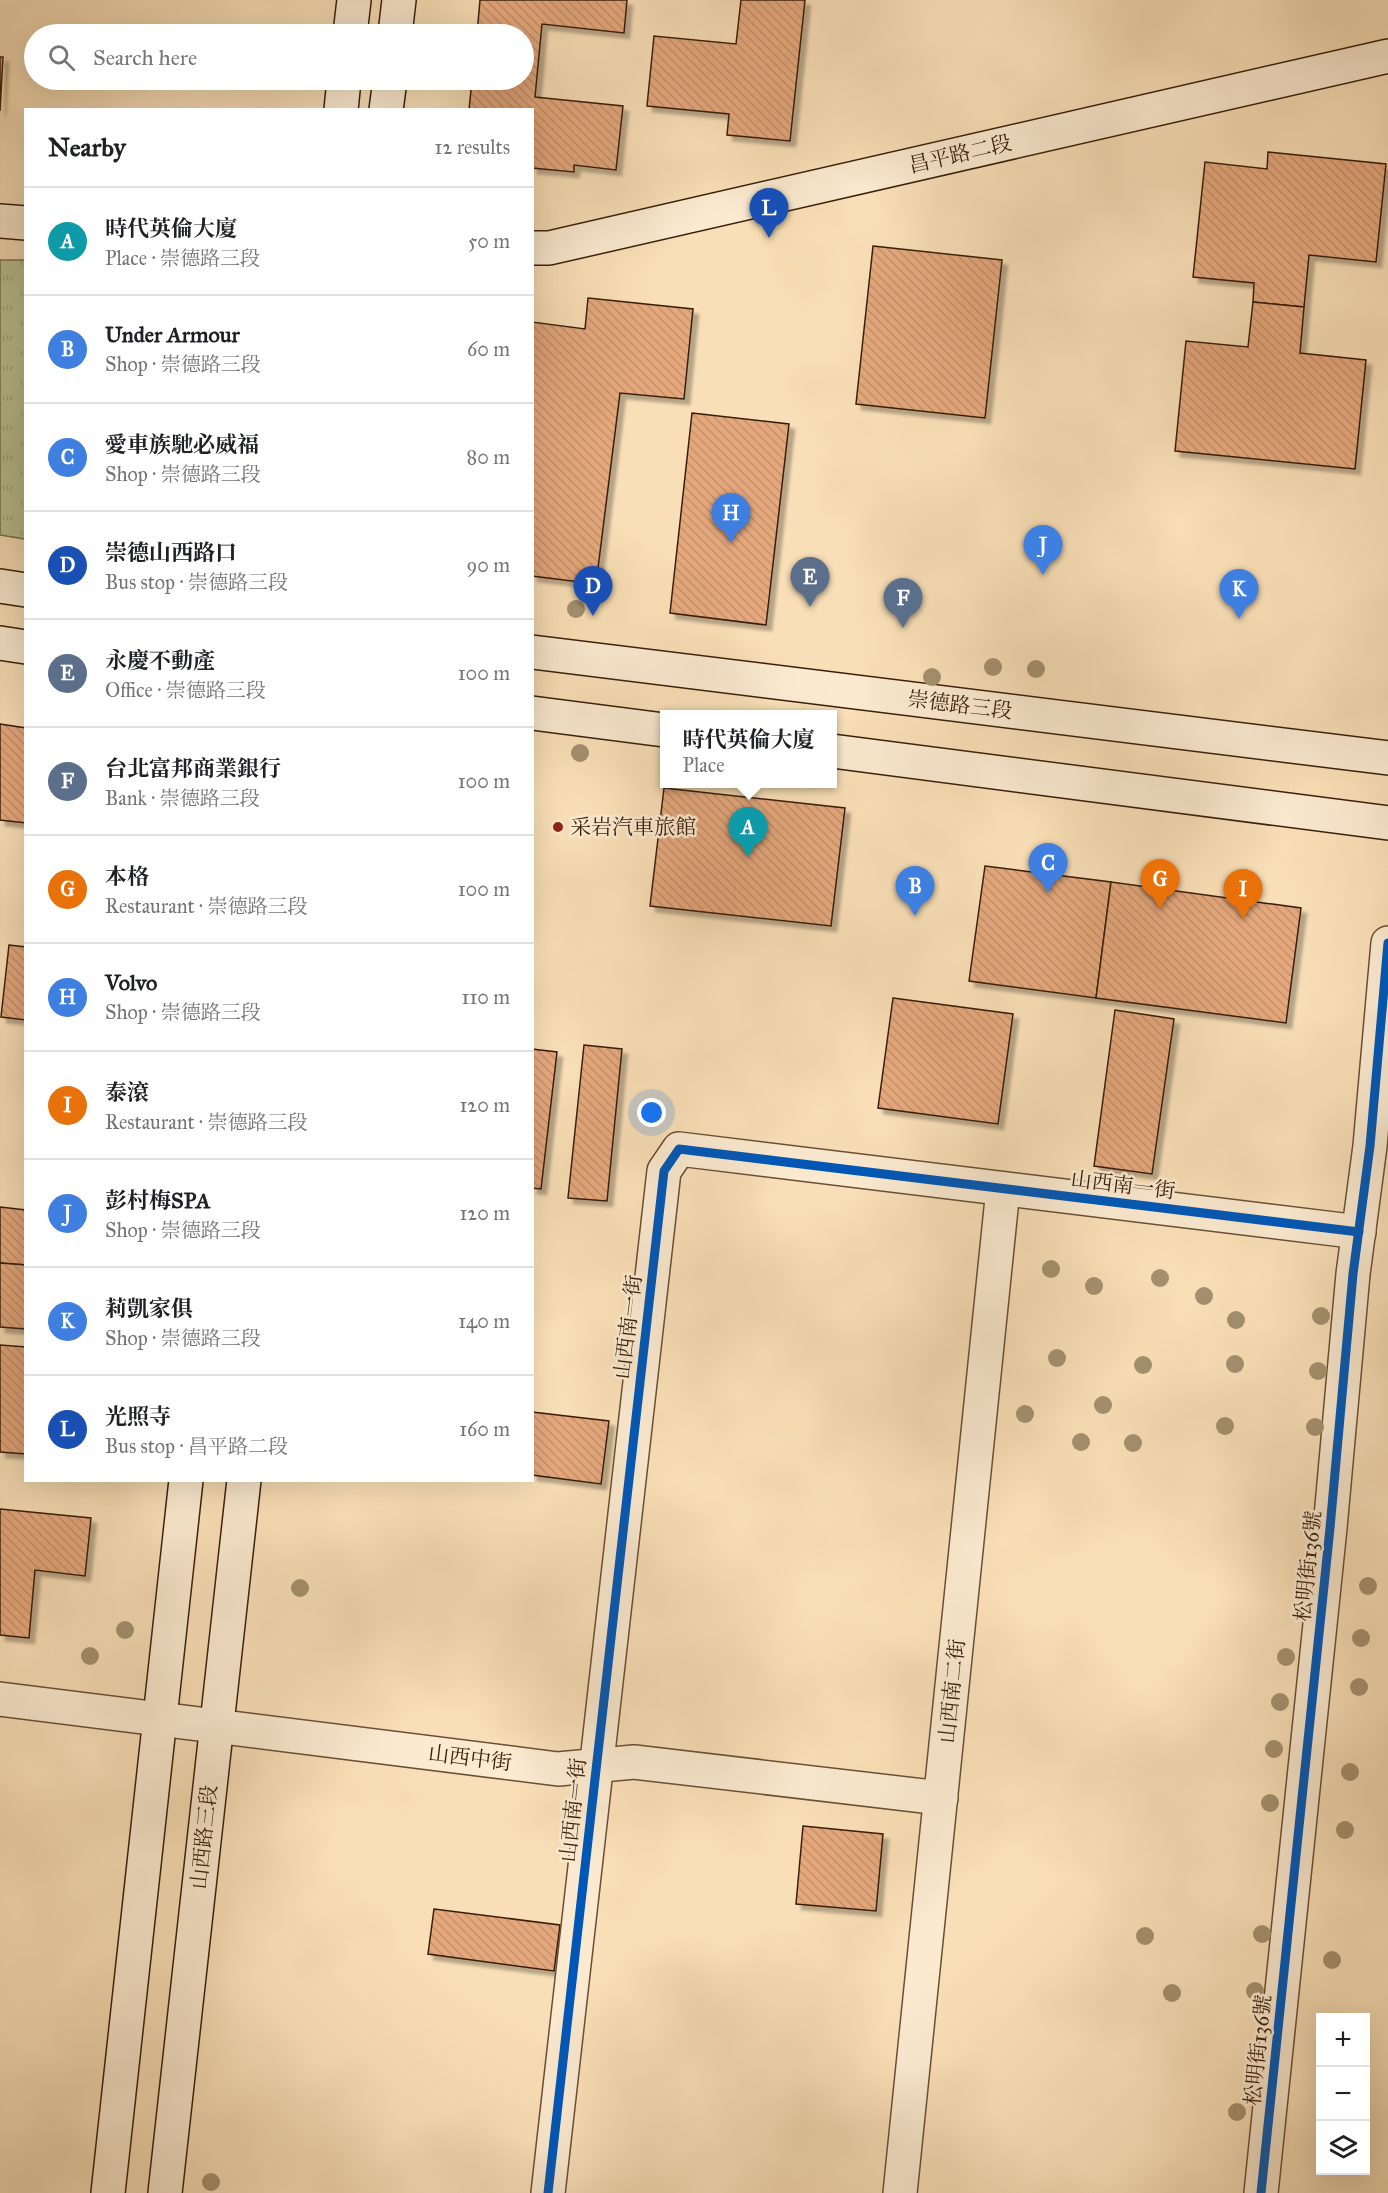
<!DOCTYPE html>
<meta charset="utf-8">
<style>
:root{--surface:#fff;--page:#f6f6f6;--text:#202124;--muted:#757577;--line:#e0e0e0;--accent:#d93025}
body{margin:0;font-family:"IM FELL Great Primer","Noto Serif TC",serif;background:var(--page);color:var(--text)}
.controls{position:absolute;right:18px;bottom:18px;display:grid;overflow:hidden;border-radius:0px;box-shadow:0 6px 24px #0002}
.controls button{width:54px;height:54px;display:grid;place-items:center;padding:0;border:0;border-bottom:2px solid var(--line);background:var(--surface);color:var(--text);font:30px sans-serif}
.you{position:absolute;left:652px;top:1113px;width:21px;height:21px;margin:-15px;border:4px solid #fff;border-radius:50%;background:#1a73e8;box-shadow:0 0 0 9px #1a73e833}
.badge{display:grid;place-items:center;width:39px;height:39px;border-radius:50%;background:var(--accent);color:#fff;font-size:20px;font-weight:700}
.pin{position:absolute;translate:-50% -50px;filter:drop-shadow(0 2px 3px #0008)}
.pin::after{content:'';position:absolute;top:32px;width:21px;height:18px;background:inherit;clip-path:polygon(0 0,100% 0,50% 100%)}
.popup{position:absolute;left:660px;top:710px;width:177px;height:78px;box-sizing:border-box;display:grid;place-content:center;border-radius:0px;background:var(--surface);filter:drop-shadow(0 2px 4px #0005);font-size:20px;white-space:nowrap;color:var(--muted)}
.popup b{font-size:22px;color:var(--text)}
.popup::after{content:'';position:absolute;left:50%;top:100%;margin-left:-12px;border:12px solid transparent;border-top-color:var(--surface)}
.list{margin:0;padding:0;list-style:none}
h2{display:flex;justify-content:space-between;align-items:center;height:78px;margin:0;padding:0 24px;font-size:26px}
h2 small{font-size:20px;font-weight:400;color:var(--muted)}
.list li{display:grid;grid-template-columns:39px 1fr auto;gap:18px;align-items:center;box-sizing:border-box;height:108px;padding:0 24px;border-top:2px solid var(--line)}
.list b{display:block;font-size:22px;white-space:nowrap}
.list p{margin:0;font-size:20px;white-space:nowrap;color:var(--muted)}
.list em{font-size:20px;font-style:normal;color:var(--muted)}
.icon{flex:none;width:33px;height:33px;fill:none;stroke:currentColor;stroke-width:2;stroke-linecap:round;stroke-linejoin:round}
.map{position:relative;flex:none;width:1388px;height:2193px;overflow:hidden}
.search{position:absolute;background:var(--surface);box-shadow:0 6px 24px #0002;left:24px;top:24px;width:510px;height:66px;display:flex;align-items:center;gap:15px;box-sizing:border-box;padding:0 21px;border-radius:33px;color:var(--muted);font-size:22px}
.panel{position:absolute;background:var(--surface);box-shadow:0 6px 24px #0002;left:24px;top:108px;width:510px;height:1374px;border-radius:0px}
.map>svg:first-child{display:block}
.park{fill:url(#park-tufts);stroke:#79714e;stroke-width:1.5}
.building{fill:url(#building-back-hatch);stroke:#391f0a;stroke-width:1.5;filter:url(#shadow)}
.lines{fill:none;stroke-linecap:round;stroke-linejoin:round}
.street-casing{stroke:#694f35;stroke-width:36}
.secondary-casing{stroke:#391f0a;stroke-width:36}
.street{stroke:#fbead0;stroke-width:33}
.secondary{stroke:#fbead0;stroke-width:33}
.cycleway-casing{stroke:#fbead0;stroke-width:13}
.cycleway{stroke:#0057b8;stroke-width:9}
.tree{fill:#a4906e}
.poi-dot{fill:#8f2418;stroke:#fbead0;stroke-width:2}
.labels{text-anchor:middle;stroke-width:5;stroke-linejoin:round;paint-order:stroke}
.street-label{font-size:21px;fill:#391f0a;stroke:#fbead0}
.poi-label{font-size:21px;fill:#391f0a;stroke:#fbead0;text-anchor:start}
</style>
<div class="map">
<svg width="1388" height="2193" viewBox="0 0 1388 2193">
<defs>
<pattern id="park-tufts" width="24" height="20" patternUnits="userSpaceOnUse" patternTransform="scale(1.5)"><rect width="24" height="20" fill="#b9c392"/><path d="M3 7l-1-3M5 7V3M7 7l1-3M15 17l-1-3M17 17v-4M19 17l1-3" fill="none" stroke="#a0a77d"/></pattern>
<pattern id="building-back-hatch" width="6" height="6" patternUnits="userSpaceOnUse" patternTransform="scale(1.5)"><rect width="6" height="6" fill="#e5a87d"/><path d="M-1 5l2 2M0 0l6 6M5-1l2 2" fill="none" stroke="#c5906b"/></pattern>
<filter id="shadow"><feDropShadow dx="5.5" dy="5.5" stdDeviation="1.5" flood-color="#0004"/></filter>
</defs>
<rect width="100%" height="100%" fill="#f9dfb7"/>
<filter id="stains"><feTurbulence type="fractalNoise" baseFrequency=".00333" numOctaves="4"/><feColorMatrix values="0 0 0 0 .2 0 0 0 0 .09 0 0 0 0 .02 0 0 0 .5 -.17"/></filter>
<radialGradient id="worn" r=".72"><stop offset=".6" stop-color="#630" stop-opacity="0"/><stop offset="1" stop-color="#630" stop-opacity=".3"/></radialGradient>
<!-- park -->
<polygon class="park" points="0,260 25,260 25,539 0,535"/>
<!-- building -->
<g class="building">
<polygon points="480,0 627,0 624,33 542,24 535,97 623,106 616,170 574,165 574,172 532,168 532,110 469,110 472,80 524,80 524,34 477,34"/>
<polygon points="741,0 805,0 790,141 727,135 729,114 647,106 654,36 736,44"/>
<polygon points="0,57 3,57 0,111"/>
<polygon points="1268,152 1386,164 1376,262 1309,255 1304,307 1253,302 1254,283 1193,277 1205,162 1267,169"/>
<polygon points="873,246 1002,260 985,418 856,404"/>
<polygon points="588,298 693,309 684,399 620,393 596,584 532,576 532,322 585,329"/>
<polygon points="1253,302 1304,307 1300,353 1366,360 1355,469 1175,451 1186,341 1248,347"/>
<polygon points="692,413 789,424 766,625 670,613"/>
<polygon points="0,724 26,728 26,823 0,820"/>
<polygon points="664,788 845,808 831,926 650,906"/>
<polygon points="985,866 1111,882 1096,998 969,981"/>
<polygon points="1111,882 1301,908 1286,1023 1096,998"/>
<polygon points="9,945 26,947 26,1020 1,1017"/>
<polygon points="893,998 1013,1014 998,1124 878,1108"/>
<polygon points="1115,1010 1174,1019 1152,1174 1094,1166"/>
<polygon points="584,1045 622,1049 607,1201 568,1198"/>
<polygon points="532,1049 557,1052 541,1189 532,1188"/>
<polygon points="0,1207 26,1210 26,1265 0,1263"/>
<polygon points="0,1263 26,1265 26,1329 0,1327"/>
<polygon points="0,1345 26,1347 26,1454 0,1452"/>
<polygon points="532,1412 609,1421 601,1484 532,1475"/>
<polygon points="0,1509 91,1518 85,1576 35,1570 29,1638 0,1635"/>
<polygon points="803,1826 883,1834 876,1911 796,1904"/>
<polygon points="434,1909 560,1925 554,1971 428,1954"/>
</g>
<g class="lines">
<defs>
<g id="street">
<polyline points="0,1699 558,1769 634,1762 941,1798"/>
<polyline points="548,2193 664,1171 679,1149 1359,1232"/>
<polyline points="900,2193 1003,1189"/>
<polyline points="1261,2193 1330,1528 1353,1274 1370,1146 1388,943"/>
</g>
<g id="secondary">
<polyline points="350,34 354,0"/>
<polyline points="395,34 399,0"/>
<polyline points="341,110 344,80"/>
<polyline points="386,110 390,80"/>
<polyline points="0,221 26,223"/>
<polyline points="532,248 549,248 1388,56"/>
<polyline points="0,586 26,590"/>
<polyline points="0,643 26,647"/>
<polyline points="532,652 1388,758"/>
<polyline points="532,713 664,730"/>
<polyline points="832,751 1388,823"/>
<polyline points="108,2193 186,1480"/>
<polyline points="165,2193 244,1480"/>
</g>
</defs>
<!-- street casing -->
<use href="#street" class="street-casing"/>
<!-- secondary casing -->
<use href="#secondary" class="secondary-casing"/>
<!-- street -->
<use href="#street" class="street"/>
<!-- secondary -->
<use href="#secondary" class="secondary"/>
<defs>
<g id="cycleway">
<polyline points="548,2193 664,1171 679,1149 1359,1232"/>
<polyline points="1261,2193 1330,1528 1353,1274 1370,1146 1388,943"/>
</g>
</defs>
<!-- cycleway casing -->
<use href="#cycleway" class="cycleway-casing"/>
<!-- cycleway -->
<use href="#cycleway" class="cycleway"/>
</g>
<!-- trees -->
<g class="tree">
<circle cx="576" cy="609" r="9"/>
<circle cx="993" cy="667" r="9"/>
<circle cx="1036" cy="669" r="9"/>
<circle cx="932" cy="677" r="9"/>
<circle cx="580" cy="753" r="9"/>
<circle cx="1051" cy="1269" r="9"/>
<circle cx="1160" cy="1278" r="9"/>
<circle cx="1094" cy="1286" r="9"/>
<circle cx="1204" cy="1296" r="9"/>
<circle cx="1321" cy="1316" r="9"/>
<circle cx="1236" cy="1320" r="9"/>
<circle cx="1057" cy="1358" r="9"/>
<circle cx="1235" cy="1364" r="9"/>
<circle cx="1143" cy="1365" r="9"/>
<circle cx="1318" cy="1371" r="9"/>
<circle cx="1103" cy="1405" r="9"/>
<circle cx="1025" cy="1414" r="9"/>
<circle cx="1225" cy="1426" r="9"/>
<circle cx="1315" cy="1427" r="9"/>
<circle cx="1081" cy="1442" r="9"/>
<circle cx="1133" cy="1443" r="9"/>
<circle cx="1368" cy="1586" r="9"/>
<circle cx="300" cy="1588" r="9"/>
<circle cx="125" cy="1630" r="9"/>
<circle cx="1361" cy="1638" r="9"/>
<circle cx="90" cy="1656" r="9"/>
<circle cx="1286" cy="1657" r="9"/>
<circle cx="1359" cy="1687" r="9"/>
<circle cx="1280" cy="1702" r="9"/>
<circle cx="1274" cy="1749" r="9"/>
<circle cx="1350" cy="1772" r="9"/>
<circle cx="1270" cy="1803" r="9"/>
<circle cx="1345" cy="1830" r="9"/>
<circle cx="1262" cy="1934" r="9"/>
<circle cx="1145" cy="1936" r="9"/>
<circle cx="1332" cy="1960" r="9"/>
<circle cx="1255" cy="1991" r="9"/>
<circle cx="1172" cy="1993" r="9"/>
<circle cx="1237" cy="2112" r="9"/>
<circle cx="211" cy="2182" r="9"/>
</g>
<!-- markers -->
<circle class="poi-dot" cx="558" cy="827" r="6"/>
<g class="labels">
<!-- street labels -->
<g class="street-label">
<text transform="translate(960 154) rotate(-13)" y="7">昌平路二段</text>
<text transform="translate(960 705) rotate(7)" y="7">崇德路三段</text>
<text transform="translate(1123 1185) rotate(7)" y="7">山西南一街</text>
<text transform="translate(628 1327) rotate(-83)" y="7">山西南一街</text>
<text transform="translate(1308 1566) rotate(-84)" y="7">松明街136號</text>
<text transform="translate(952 1691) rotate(-84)" y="7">山西南二街</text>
<text transform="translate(470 1758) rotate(7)" y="7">山西中街</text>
<text transform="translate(573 1810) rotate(-84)" y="7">山西南一街</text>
<text transform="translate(204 1837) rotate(-84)" y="7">山西路三段</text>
<text transform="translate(1258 2050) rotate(-84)" y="7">松明街136號</text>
</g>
<!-- poi labels -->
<g class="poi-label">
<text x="570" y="834">采岩汽車旅館</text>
</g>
</g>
<rect width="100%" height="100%" filter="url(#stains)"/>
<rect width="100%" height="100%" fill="url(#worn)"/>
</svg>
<div class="controls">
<button>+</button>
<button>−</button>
<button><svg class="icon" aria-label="layers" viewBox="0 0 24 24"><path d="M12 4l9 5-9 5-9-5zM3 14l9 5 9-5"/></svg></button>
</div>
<div class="you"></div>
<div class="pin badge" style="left:748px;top:857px;background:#0f9aa8">A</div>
<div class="popup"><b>時代英倫大廈</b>Place</div>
<div class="pin badge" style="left:915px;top:916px;background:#3f7fe0">B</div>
<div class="pin badge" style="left:1048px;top:893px;background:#3f7fe0">C</div>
<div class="pin badge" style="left:593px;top:616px;background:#1a4fb4">D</div>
<div class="pin badge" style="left:810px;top:607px;background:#5c6f8a">E</div>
<div class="pin badge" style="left:903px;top:628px;background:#5c6f8a">F</div>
<div class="pin badge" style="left:1160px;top:909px;background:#e8710a">G</div>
<div class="pin badge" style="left:731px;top:543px;background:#3f7fe0">H</div>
<div class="pin badge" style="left:1243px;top:919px;background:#e8710a">I</div>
<div class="pin badge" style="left:1043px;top:575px;background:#3f7fe0">J</div>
<div class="pin badge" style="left:1239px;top:619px;background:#3f7fe0">K</div>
<div class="pin badge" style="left:769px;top:238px;background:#1a4fb4">L</div>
<div class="search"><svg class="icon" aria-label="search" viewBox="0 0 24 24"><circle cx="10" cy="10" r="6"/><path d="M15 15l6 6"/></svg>Search here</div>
<section class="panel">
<h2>Nearby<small>12 results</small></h2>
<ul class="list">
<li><span class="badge" style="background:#0f9aa8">A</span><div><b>時代英倫大廈</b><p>Place · 崇德路三段</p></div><em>50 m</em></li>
<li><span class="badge" style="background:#3f7fe0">B</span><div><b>Under Armour</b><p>Shop · 崇德路三段</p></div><em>60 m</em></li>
<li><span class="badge" style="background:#3f7fe0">C</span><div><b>愛車族馳必威福</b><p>Shop · 崇德路三段</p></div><em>80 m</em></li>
<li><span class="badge" style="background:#1a4fb4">D</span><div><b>崇德山西路口</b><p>Bus stop · 崇德路三段</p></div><em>90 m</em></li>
<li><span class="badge" style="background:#5c6f8a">E</span><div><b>永慶不動產</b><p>Office · 崇德路三段</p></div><em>100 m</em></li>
<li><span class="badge" style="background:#5c6f8a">F</span><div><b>台北富邦商業銀行</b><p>Bank · 崇德路三段</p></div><em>100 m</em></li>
<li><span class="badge" style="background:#e8710a">G</span><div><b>本格</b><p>Restaurant · 崇德路三段</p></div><em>100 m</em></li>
<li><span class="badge" style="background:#3f7fe0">H</span><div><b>Volvo</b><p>Shop · 崇德路三段</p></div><em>110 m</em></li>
<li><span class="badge" style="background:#e8710a">I</span><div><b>泰滾</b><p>Restaurant · 崇德路三段</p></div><em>120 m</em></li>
<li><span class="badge" style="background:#3f7fe0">J</span><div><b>彭村梅SPA</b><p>Shop · 崇德路三段</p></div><em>120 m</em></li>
<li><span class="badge" style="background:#3f7fe0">K</span><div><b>莉凱家俱</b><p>Shop · 崇德路三段</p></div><em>140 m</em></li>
<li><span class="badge" style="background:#1a4fb4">L</span><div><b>光照寺</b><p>Bus stop · 昌平路二段</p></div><em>160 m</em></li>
</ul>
</section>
</div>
